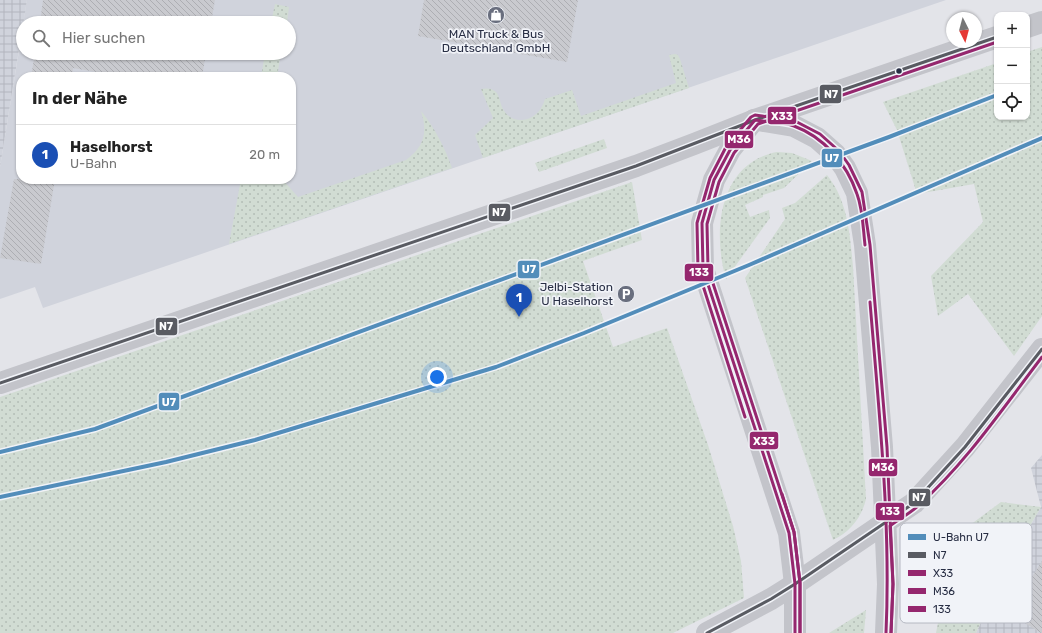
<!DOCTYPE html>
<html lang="de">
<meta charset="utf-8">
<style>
:root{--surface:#fff;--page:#f2f2f2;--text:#222;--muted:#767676;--line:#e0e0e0;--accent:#ea580c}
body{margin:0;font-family:Rubik,sans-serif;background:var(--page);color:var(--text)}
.controls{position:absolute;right:12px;top:12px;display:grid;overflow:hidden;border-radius:8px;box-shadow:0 1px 3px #0004}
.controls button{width:36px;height:36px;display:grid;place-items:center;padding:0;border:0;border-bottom:1px solid var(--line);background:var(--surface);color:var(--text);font:20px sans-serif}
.compass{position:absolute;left:946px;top:12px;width:36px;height:36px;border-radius:50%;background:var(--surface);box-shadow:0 1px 3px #0004;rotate:174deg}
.you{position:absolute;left:437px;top:377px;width:14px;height:14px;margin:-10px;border:3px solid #fff;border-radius:50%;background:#1a73e8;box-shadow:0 0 0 6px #1a73e833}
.badge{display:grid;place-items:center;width:26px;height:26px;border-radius:50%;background:var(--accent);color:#fff;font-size:13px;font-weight:700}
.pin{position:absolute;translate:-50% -33px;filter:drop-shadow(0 1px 2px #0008)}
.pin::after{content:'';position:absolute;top:21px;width:14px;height:12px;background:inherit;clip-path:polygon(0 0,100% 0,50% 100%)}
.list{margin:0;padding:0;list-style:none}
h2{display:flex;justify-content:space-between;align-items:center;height:52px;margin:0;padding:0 16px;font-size:17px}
h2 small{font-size:13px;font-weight:400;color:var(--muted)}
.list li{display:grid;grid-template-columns:26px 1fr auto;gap:12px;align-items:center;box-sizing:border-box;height:60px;padding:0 16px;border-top:1px solid var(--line)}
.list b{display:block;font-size:15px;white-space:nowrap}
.list p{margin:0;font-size:13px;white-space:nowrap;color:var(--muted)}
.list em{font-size:13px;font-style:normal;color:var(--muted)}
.icon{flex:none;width:22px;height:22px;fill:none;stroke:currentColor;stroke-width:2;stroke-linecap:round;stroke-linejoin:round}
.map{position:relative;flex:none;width:1042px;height:633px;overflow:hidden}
.search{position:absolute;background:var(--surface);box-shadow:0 1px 3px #0004;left:16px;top:16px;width:280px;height:44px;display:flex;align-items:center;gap:10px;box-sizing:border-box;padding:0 14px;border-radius:22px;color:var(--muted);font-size:15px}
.panel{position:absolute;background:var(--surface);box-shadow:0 1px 3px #0004;left:16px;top:72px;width:280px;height:112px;border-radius:16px}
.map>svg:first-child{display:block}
.built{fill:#d0d3dc;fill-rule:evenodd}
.industrial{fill:url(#industrial-grid)}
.grass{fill:url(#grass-dots)}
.building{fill:url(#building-back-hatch)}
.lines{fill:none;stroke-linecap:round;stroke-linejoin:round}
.secondary{stroke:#c3c4ca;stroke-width:22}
.bus-1-casing{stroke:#f1f3f8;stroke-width:6}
.bus-2-casing{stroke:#f1f3f8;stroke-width:6}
.bus-3-casing{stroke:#f1f3f8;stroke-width:6}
.bus-4-casing{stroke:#f1f3f8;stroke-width:6}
.bus-1{stroke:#595b62;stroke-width:3}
.bus-2{stroke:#95276e;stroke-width:3}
.bus-3{stroke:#95276e;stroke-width:3}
.bus-4{stroke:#95276e;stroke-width:3}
.metro-1-casing{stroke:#f1f3f8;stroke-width:7}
.metro-1{stroke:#528dba;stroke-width:4}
.bus-dot{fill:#282e44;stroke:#f1f3f8;stroke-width:1.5}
.labels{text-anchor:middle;stroke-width:3.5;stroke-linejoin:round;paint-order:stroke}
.poi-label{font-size:12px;fill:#282e44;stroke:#f1f3f8}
.key{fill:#f1f3f8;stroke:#b5b8c2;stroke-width:1}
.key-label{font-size:11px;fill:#282e44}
.line-badge{stroke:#f1f3f8;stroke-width:1.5}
.badge-label{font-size:11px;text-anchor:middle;font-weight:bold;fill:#fff}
</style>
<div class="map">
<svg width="1042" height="633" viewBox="0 0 1042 633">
<defs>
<pattern id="industrial-grid" width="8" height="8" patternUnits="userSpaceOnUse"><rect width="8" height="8" fill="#d0d3dc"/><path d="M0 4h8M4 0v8" fill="none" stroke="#b3b5be"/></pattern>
<pattern id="grass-dots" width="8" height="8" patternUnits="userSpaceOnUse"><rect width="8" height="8" fill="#d1dcd3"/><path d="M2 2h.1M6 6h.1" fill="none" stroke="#b3bdb6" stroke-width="1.8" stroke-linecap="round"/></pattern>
<pattern id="building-back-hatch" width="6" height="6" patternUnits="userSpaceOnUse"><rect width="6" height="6" fill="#c9cacf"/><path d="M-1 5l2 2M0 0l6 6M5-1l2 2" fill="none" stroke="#adaeb3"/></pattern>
</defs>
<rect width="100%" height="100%" fill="#e3e4e9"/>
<!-- built -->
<path class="built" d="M27 0H946L43 308 35 287 0 299V167L23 26V53H289V23H23ZM21 77H291V179H21Z"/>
<!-- industrial -->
<g class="industrial">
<polygon points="0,0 27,0 0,167"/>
<polygon points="1042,455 1042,633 976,633 1007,565 1041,507 1031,468"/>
</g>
<!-- grass -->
<g class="grass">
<polygon points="275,4 289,7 287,23 271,23"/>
<polygon points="1042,47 1042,316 1014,356 968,294 938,316 931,276 983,222 974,184 917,194 897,130 883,102 997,63 997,117 1027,117 1027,52"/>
<polygon points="265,53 281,53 277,77 261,77"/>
<path d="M675 54 678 55 680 59 689 88 483 158 475 135 493 118 481 89C487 88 492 88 496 92 500 96 500 106 505 112 514 125 534 121 541 108 543 105 544 102 545 99L572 90 581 116 676 83 669 55Z"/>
<path d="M421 111C435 128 445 148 452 168L229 244 241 179H282L298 197 406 160C424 147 428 133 421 111Z"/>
<polygon points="604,139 607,148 539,172 535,163"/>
<path d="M777 152 792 153 812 161 784 188 763 195V197L745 205 750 217 769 210 770 218 726 279C712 231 719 163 777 152Z"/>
<path d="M827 175C848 201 850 235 853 267L866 499C862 517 850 532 833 540L745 278 785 219 782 208 795 203Z"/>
<polygon points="632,182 642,240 583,261 613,347 667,328 708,445 733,526 741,561 744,598 673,633 0,633 0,397"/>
<polygon points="1001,502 1041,507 1007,565 976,633 936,633 941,607 970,525"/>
<polygon points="866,610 864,633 829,633"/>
</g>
<!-- building -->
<g class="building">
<polygon points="43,0 215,0 211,23 40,23"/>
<polygon points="424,0 578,0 567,62 418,36"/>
<polygon points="35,53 206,53 202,77 125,77 73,68 72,77 31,77"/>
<polygon points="14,179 55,179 41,264 0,258"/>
<polygon points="1042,561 1042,633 1041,633 1009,613"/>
</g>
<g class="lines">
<!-- secondary -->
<g class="secondary">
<polyline points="1027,27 1042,22"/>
<polyline points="754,120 730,150 714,180 702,223 703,269 789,533 795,584 795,633"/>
<polyline points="758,120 794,126 817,138 835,154 845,168 857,193 865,245 882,447 888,584 886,633"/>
<polyline points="0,383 636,166 694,144 755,120 997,37"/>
<polyline points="707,633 771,599 795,584 914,503 965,447 1042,349"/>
</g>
<defs>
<g id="bus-1">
<polyline points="0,383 636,166 755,120 997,37"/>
<polyline points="707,633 771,599 795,584 914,503 965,447 1042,349"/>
</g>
<g id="bus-2">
<polyline points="800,633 800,583 794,532 708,268 707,224 719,182 734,153 758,124 997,42"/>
<path d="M891 633 893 584 890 526C899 519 909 514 918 506 966 463 1003 408 1042 357"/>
</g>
<g id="bus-3">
<path d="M870 302C879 412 891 523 886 633"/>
<path d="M795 633V584L789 533 703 269 702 223 714 180 730 150 755 120C768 122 782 122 794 126 824 137 847 164 857 194 863 210 863 228 865 245"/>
</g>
<g id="bus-4">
<polyline points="745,417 698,270 697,223 710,178 726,147 751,117 755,115 795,121 820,134 839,151 849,165 862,192 870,245 887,447 893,584 891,633"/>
<polyline points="782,494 794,532 800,583 800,633"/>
</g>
</defs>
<!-- bus-1 casing -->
<use href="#bus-1" class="bus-1-casing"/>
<!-- bus-2 casing -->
<use href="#bus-2" class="bus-2-casing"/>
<!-- bus-3 casing -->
<use href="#bus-3" class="bus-3-casing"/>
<!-- bus-4 casing -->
<use href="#bus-4" class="bus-4-casing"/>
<!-- bus-1 -->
<use href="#bus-1" class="bus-1"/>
<!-- bus-2 -->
<use href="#bus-2" class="bus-2"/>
<!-- bus-3 -->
<use href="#bus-3" class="bus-3"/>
<!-- bus-4 -->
<use href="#bus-4" class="bus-4"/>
<defs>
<g id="metro-1">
<polyline points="0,452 95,429 889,137 997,95"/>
<polyline points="0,497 166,462 255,440 496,367 584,333 749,265 1042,138"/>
</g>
</defs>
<!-- metro-1 casing -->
<use href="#metro-1" class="metro-1-casing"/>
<!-- metro-1 -->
<use href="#metro-1" class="metro-1"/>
</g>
<!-- icons -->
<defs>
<symbol id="shop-disc" viewBox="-11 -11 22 22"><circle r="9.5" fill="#696e7e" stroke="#f1f3f8"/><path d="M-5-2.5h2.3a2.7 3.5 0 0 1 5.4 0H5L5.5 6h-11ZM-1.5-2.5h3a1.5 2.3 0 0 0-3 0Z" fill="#fff"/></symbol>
<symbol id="parking-disc" viewBox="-11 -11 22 22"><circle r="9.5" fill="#696e7e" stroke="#f1f3f8"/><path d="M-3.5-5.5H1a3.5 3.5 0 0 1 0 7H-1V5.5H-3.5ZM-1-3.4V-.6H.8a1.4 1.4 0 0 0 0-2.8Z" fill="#fff"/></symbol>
</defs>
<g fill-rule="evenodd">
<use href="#shop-disc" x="486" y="5" width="20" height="20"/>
<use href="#parking-disc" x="616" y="284" width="20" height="20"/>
</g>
<!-- markers -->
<circle class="bus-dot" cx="899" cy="71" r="3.5"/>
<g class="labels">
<!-- poi labels -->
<g class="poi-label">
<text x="496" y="38">MAN Truck &amp; Bus<tspan x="496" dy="14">Deutschland GmbH</tspan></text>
<text x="613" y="291" text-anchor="end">Jelbi-Station<tspan x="613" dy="14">U Haselhorst</tspan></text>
</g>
</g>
<!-- legend -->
<rect x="900" y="523" width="132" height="100" rx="6" class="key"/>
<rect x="908" y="534" width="18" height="6" fill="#528dba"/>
<rect x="908" y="552" width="18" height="6" fill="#595b62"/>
<rect x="908" y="570" width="18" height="6" fill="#95276e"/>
<rect x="908" y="588" width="18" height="6" fill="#95276e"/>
<rect x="908" y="606" width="18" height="6" fill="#95276e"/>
<g class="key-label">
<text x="933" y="541">U-Bahn U7</text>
<text x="933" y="559">N7</text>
<text x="933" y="577">X33</text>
<text x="933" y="595">M36</text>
<text x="933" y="613">133</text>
</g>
<g class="line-badge">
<rect x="819" y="84" width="23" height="20" rx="4" fill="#595b62"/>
<rect x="767" y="106" width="30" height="19" rx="4" fill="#95276e"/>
<rect x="724" y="130" width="30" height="19" rx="4" fill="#95276e"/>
<rect x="821" y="148" width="22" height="20" rx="4" fill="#528dba"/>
<rect x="488" y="203" width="23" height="19" rx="4" fill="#595b62"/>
<rect x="517" y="260" width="23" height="19" rx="4" fill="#528dba"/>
<rect x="684" y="263" width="30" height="19" rx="4" fill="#95276e"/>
<rect x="155" y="317" width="23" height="19" rx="4" fill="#595b62"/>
<rect x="158" y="392" width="22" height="19" rx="4" fill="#528dba"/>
<rect x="749" y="431" width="30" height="19" rx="4" fill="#95276e"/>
<rect x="868" y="458" width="30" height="19" rx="4" fill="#95276e"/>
<rect x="908" y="488" width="23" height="19" rx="4" fill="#595b62"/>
<rect x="875" y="502" width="30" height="19" rx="4" fill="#95276e"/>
</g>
<g class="badge-label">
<text x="831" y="98">N7</text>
<text x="782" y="120">X33</text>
<text x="739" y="143">M36</text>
<text x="832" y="162">U7</text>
<text x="499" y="216">N7</text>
<text x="529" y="273">U7</text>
<text x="699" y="276">133</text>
<text x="166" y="330">N7</text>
<text x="169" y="406">U7</text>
<text x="764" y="445">X33</text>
<text x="883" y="471">M36</text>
<text x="919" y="501">N7</text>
<text x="890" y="515">133</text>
</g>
</svg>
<div class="controls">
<button>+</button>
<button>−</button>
<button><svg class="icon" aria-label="locate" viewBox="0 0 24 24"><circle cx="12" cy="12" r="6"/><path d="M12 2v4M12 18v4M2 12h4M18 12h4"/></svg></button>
</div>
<svg class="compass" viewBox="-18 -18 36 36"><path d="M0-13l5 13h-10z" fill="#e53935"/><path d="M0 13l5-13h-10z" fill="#767676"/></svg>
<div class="you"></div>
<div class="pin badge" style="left:519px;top:317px;background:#1a4fb4">1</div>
<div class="search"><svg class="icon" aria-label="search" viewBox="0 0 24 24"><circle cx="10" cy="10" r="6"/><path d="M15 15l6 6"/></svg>Hier suchen</div>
<section class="panel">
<h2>In der Nähe<small></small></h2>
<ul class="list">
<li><span class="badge" style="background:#1a4fb4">1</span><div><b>Haselhorst</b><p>U-Bahn</p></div><em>20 m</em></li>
</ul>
</section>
</div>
